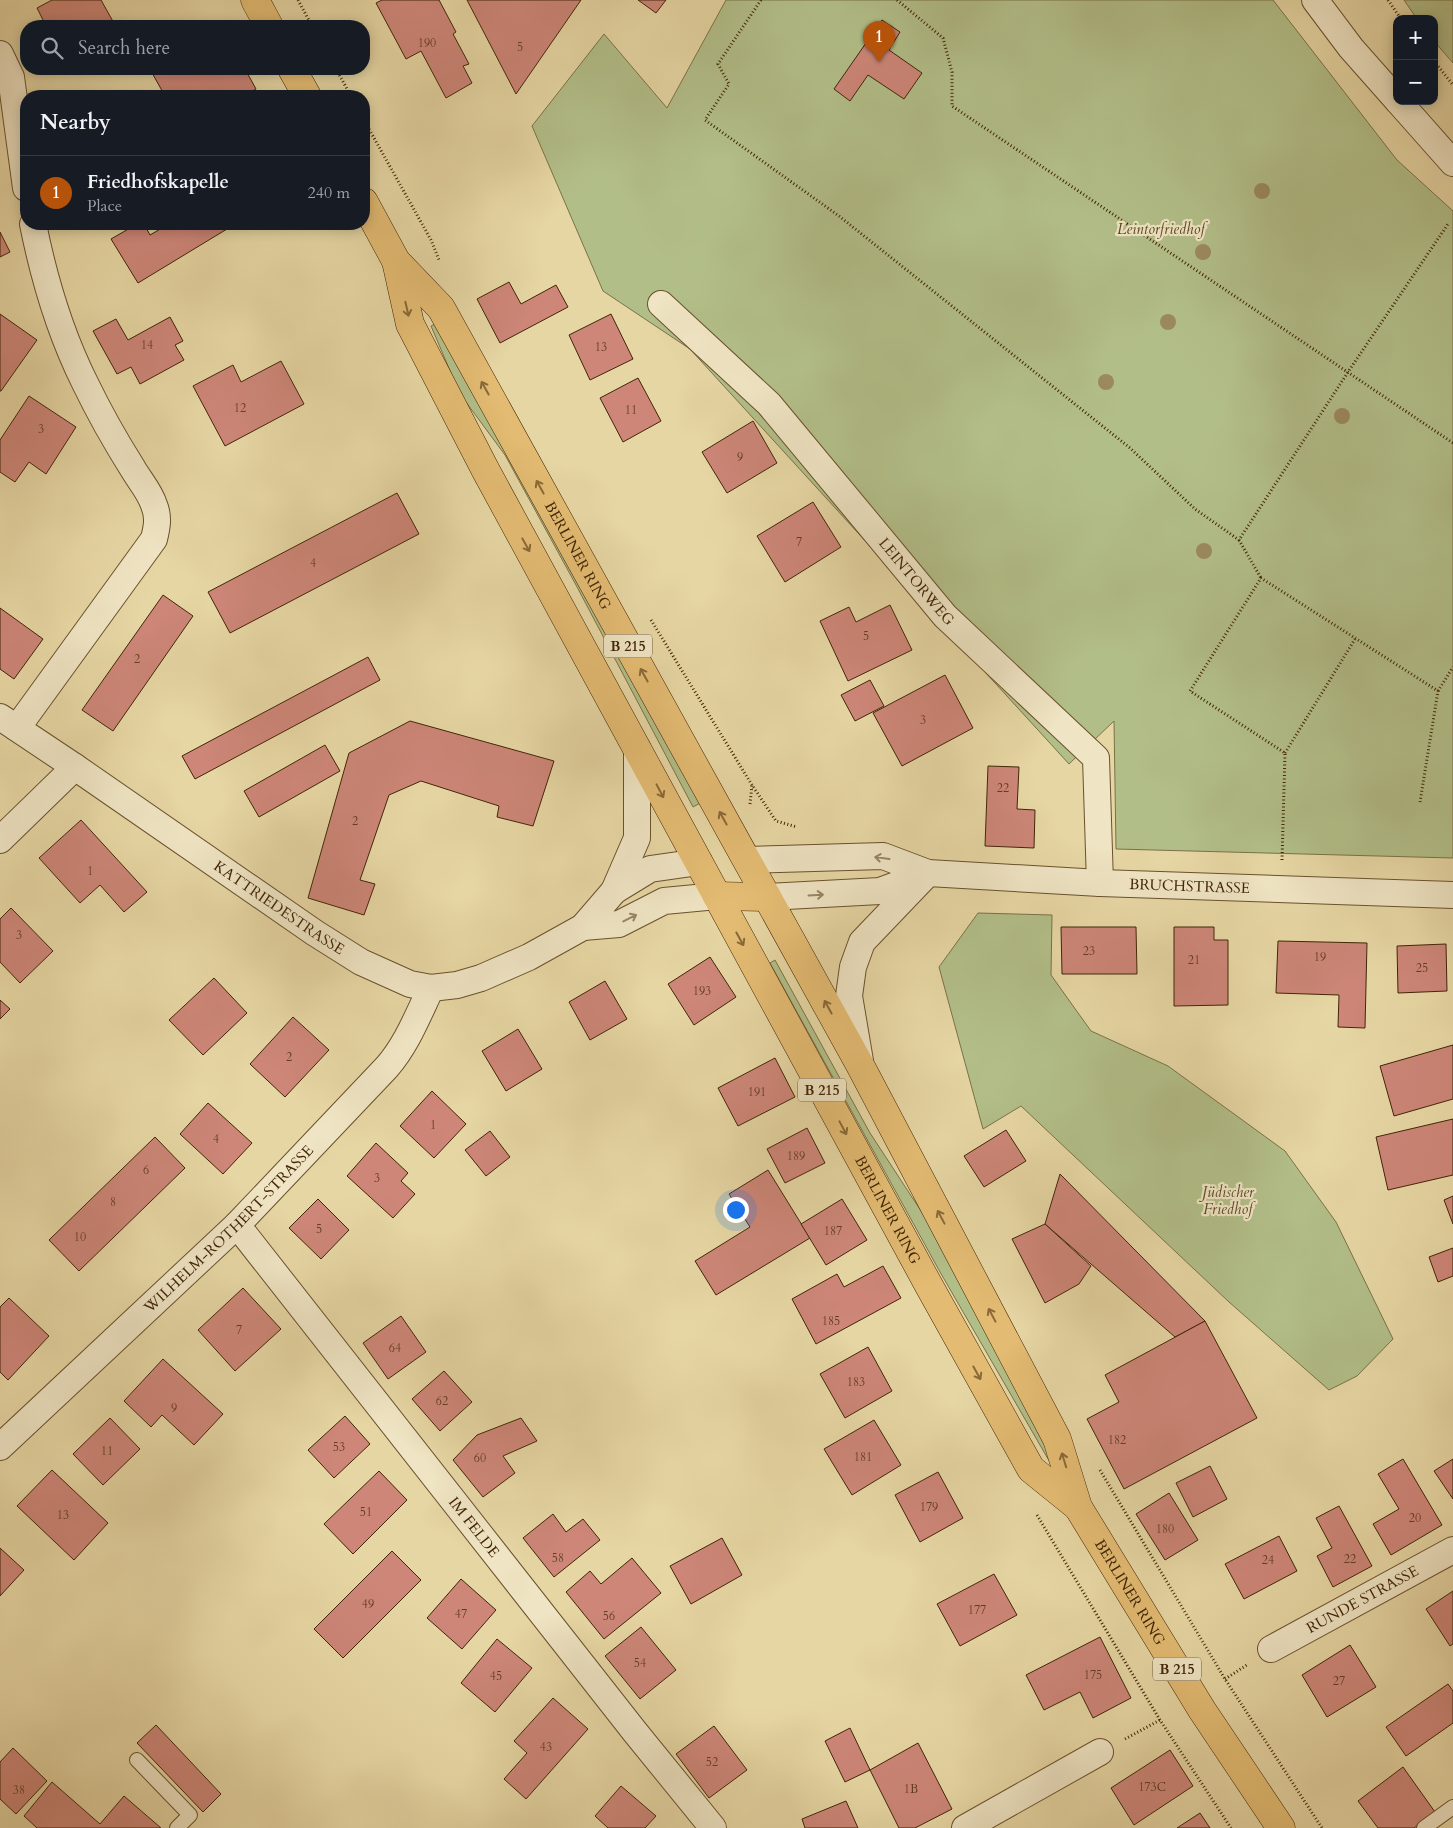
<!DOCTYPE html>
<meta charset="utf-8">
<style>
:root{--surface:#171b24;--page:#242831;--text:#f1f3f6;--muted:#9ea1a6;--line:#363941;--accent:#b45309}
body{margin:0;font-family:Cardo,serif;background:var(--page);color:var(--text)}
.controls{position:absolute;right:15px;top:15px;display:grid;overflow:hidden;border-radius:10px;box-shadow:0 2px 12px #0003}
.controls button{width:45px;height:45px;display:grid;place-items:center;padding:0;border:0;border-bottom:1px solid var(--line);background:var(--surface);color:var(--text);font:25px sans-serif}
.you{position:absolute;left:735px;top:1209px;width:18px;height:18px;margin:-12px;border:4px solid #fff;border-radius:50%;background:#1a73e8;box-shadow:0 0 0 8px #1a73e833}
.badge{display:grid;place-items:center;width:32px;height:32px;border-radius:50%;background:var(--accent);color:#fff;font-size:16px;font-weight:700}
.pin{position:absolute;translate:-50% -41px;filter:drop-shadow(0 1px 2px #0008)}
.pin::after{content:'';position:absolute;top:26px;width:18px;height:15px;background:inherit;clip-path:polygon(0 0,100% 0,50% 100%)}
.list{margin:0;padding:0;list-style:none}
h2{display:flex;justify-content:space-between;align-items:center;height:65px;margin:0;padding:0 20px;font-size:21px}
h2 small{font-size:16px;font-weight:400;color:var(--muted)}
.list li{display:grid;grid-template-columns:32px 1fr auto;gap:15px;align-items:center;box-sizing:border-box;height:75px;padding:0 20px;border-top:1px solid var(--line)}
.list b{display:block;font-size:19px;white-space:nowrap}
.list p{margin:0;font-size:16px;white-space:nowrap;color:var(--muted)}
.list em{font-size:16px;font-style:normal;color:var(--muted)}
.icon{flex:none;width:28px;height:28px;fill:none;stroke:currentColor;stroke-width:2;stroke-linecap:round;stroke-linejoin:round}
.map{position:relative;flex:none;width:1453px;height:1828px;overflow:hidden}
.search{position:absolute;background:var(--surface);box-shadow:0 2px 12px #0003;left:20px;top:20px;width:350px;height:55px;display:flex;align-items:center;gap:12px;box-sizing:border-box;padding:0 18px;border-radius:20px;color:var(--muted);font-size:19px}
.panel{position:absolute;background:var(--surface);box-shadow:0 2px 12px #0003;left:20px;top:90px;width:350px;height:140px;border-radius:20px}
.map>svg:first-child{display:block}
.green{fill:#b2be88;stroke:#7a7247}
.building{fill:#cd8678;stroke:#412506}
.lines{fill:none;stroke-linecap:round;stroke-linejoin:round}
.service-casing{stroke:#6a512d;stroke-width:16}
.minor-casing{stroke:#6a512d;stroke-width:28}
.primary-casing{stroke:#412506;stroke-width:29}
.path{stroke:#412506;stroke-width:3;stroke-dasharray:1 2.5;stroke-linecap:butt}
.service{stroke:#efe4c3;stroke-width:14}
.minor{stroke:#efe4c3;stroke-width:26}
.primary{stroke:#e3bb72;stroke-width:28}
.tree{fill:#9b8a5e}
.oneway{stroke:#8a6837}
.oneway2{stroke:#988464}
.labels{text-anchor:middle;stroke-width:4.5;stroke-linejoin:round;paint-order:stroke}
.number-label{font-size:12px;fill:#643d22}
.shield{fill:#efe4c3;stroke:#755e3f;stroke-width:1}
.shield-label{font-size:14px;font-weight:bold;fill:#412506}
.park-label{font-size:15px;font-style:italic;fill:#5d4b26;stroke:#efe4c3}
.street-label{font-size:15px;fill:#412506;stroke:#efe4c3}
</style>
<div class="map">
<svg width="1453" height="1828" viewBox="0 0 1453 1828">
<rect width="100%" height="100%" fill="#e6d6a3"/>
<filter id="stains"><feTurbulence type="fractalNoise" baseFrequency=".004" numOctaves="4"/><feColorMatrix values="0 0 0 0 .2 0 0 0 0 .09 0 0 0 0 .02 0 0 0 .5 -.17"/></filter>
<radialGradient id="worn" r=".72"><stop offset=".6" stop-color="#630" stop-opacity="0"/><stop offset="1" stop-color="#630" stop-opacity=".3"/></radialGradient>
<!-- green -->
<g class="green">
<polygon points="726,0 1273,0 1397,160 1453,211 1453,858 1116,849 1114,721 1069,764 690,349 603,291 532,126 604,34 667,108"/>
<polygon points="1404,0 1453,0 1453,63 1434,41 1434,19 1417,19"/>
<polygon points="435,324 704,801 693,807 576,585 505,455 460,394 431,326"/>
<polygon points="978,913 1052,915 1051,975 1091,1031 1168,1066 1285,1151 1336,1222 1393,1339 1357,1376 1329,1390 1229,1302 1021,1106 983,1129 939,967"/>
<polygon points="775,960 870,1133 959,1269 1058,1468 1055,1471 940,1272 770,963"/>
</g>
<!-- building -->
<g class="building">
<polygon points="52,0 101,0 115,25 46,26 37,8"/>
<polygon points="382,0 439,0 456,32 453,34 469,64 463,66 472,83 446,98 421,51 406,59 376,3"/>
<polygon points="467,0 581,0 516,94"/>
<polygon points="638,0 666,0 656,13"/>
<polygon points="882,20 900,32 889,50 922,73 904,99 868,75 850,101 834,89"/>
<polygon points="155,69 245,69 256,89 243,96 165,96 151,71"/>
<polygon points="137,224 144,224 150,235 169,224 223,224 227,229 138,283 111,239"/>
<polygon points="0,232 10,252 0,257"/>
<polygon points="509,282 521,304 556,285 568,307 500,343 477,299"/>
<polygon points="0,314 37,340 1,391 0,391"/>
<polygon points="611,314 633,359 590,380 569,335"/>
<polygon points="170,317 183,341 175,345 184,360 140,384 131,367 117,374 93,331 116,319 128,340"/>
<polygon points="281,361 304,404 225,446 193,386 233,365 241,382"/>
<polygon points="638,378 661,421 623,442 600,398"/>
<polygon points="29,396 76,427 46,474 29,462 15,482 0,472 0,440"/>
<polygon points="753,421 777,463 727,493 702,452"/>
<polygon points="397,493 419,534 230,633 208,592"/>
<polygon points="813,502 841,547 785,582 757,536"/>
<polygon points="163,595 193,616 113,731 82,710"/>
<polygon points="890,605 912,650 848,681 820,621 849,607 856,622"/>
<polygon points="0,608 43,639 14,679 0,669"/>
<polygon points="368,657 380,680 195,779 182,756"/>
<polygon points="945,675 973,728 902,766 873,713"/>
<polygon points="870,680 884,706 855,721 841,695"/>
<polygon points="410,721 554,761 533,826 497,817 499,806 421,781 389,795 360,880 375,884 364,915 308,898 349,753"/>
<polygon points="325,745 340,771 259,817 244,791"/>
<polygon points="988,766 1019,767 1017,809 1035,810 1034,848 985,846"/>
<polygon points="81,820 147,892 124,912 100,885 80,903 39,858"/>
<polygon points="11,908 53,951 20,983 0,962 0,919"/>
<polygon points="1061,927 1136,927 1137,974 1062,974"/>
<polygon points="1174,927 1214,927 1214,940 1228,940 1228,1005 1174,1006"/>
<polygon points="1278,941 1367,943 1365,1028 1338,1027 1339,995 1276,993"/>
<polygon points="1446,944 1447,991 1398,993 1397,946"/>
<polygon points="710,957 736,997 694,1025 668,984"/>
<polygon points="214,978 247,1013 203,1055 169,1020"/>
<polygon points="605,981 627,1019 590,1040 569,1002"/>
<polygon points="0,1000 10,1009 0,1019"/>
<polygon points="293,1017 329,1050 285,1097 250,1064"/>
<polygon points="518,1029 542,1069 506,1091 482,1051"/>
<polygon points="1453,1045 1453,1099 1394,1116 1380,1066"/>
<polygon points="775,1058 795,1097 738,1126 718,1088"/>
<polygon points="432,1091 466,1124 434,1158 400,1126"/>
<polygon points="208,1103 252,1143 223,1174 180,1134"/>
<polygon points="1453,1119 1453,1175 1388,1190 1376,1137"/>
<polygon points="807,1128 825,1163 785,1183 767,1149"/>
<polygon points="1006,1130 1026,1161 984,1187 964,1156"/>
<polygon points="490,1131 510,1157 486,1176 465,1150"/>
<polygon points="155,1137 185,1168 79,1271 49,1240"/>
<polygon points="376,1143 408,1173 401,1181 415,1194 393,1218 347,1176"/>
<polygon points="768,1170 810,1238 716,1295 695,1261 750,1227 729,1194"/>
<polygon points="1060,1174 1205,1321 1175,1337 1045,1224"/>
<polygon points="1453,1196 1453,1224 1444,1200"/>
<polygon points="318,1199 349,1230 321,1259 289,1228"/>
<polygon points="842,1199 867,1240 826,1265 801,1224"/>
<polygon points="1045,1224 1091,1266 1079,1284 1045,1303 1012,1239"/>
<polygon points="1453,1248 1453,1276 1438,1282 1429,1257"/>
<polygon points="883,1266 901,1298 816,1344 792,1299 837,1274 844,1287"/>
<polygon points="243,1288 281,1329 235,1371 198,1330"/>
<polygon points="9,1298 49,1336 8,1380 0,1372 0,1307"/>
<polygon points="401,1316 426,1352 388,1379 363,1343"/>
<polygon points="1205,1321 1257,1418 1124,1489 1087,1419 1119,1402 1105,1375"/>
<polygon points="868,1347 892,1391 845,1418 820,1374"/>
<polygon points="163,1359 223,1414 194,1445 162,1415 151,1427 124,1401"/>
<polygon points="444,1371 472,1402 440,1431 412,1399"/>
<polygon points="345,1416 370,1444 334,1478 308,1450"/>
<polygon points="110,1418 140,1449 103,1485 73,1454"/>
<polygon points="521,1418 537,1441 503,1456 515,1473 483,1497 453,1460 477,1435"/>
<polygon points="874,1420 901,1465 852,1495 824,1449"/>
<polygon points="1403,1459 1442,1525 1391,1555 1373,1524 1399,1509 1378,1474"/>
<polygon points="1453,1459 1453,1499 1434,1471"/>
<polygon points="1210,1466 1227,1499 1193,1517 1176,1483"/>
<polygon points="52,1470 108,1523 74,1560 17,1506"/>
<polygon points="379,1471 407,1500 353,1554 324,1524"/>
<polygon points="938,1472 963,1518 920,1542 895,1495"/>
<polygon points="1169,1493 1198,1540 1165,1560 1136,1514"/>
<polygon points="1339,1506 1372,1566 1333,1587 1317,1556 1332,1548 1316,1518"/>
<polygon points="553,1514 566,1532 583,1519 600,1540 554,1577 523,1538"/>
<polygon points="1279,1536 1297,1571 1244,1599 1225,1564"/>
<polygon points="722,1538 742,1575 691,1604 670,1566"/>
<polygon points="0,1548 24,1570 0,1596"/>
<polygon points="392,1551 421,1580 343,1658 314,1629"/>
<polygon points="632,1558 661,1593 604,1639 566,1592 590,1571 601,1584"/>
<polygon points="994,1574 1017,1615 960,1646 937,1604"/>
<polygon points="461,1579 496,1610 462,1649 427,1618"/>
<polygon points="1453,1591 1453,1644 1450,1646 1426,1609"/>
<polygon points="641,1627 676,1670 640,1699 605,1656"/>
<polygon points="1100,1637 1131,1698 1093,1718 1080,1692 1044,1710 1026,1675"/>
<polygon points="497,1639 532,1668 495,1712 461,1683"/>
<polygon points="1350,1645 1376,1687 1327,1717 1302,1675"/>
<polygon points="1448,1684 1453,1691 1453,1723 1406,1756 1386,1727"/>
<polygon points="553,1698 588,1729 526,1799 504,1779 527,1753 514,1741"/>
<polygon points="156,1725 221,1794 203,1812 137,1743"/>
<polygon points="714,1726 747,1770 709,1798 676,1754"/>
<polygon points="850,1728 870,1770 845,1782 825,1741"/>
<polygon points="918,1743 952,1809 915,1828 899,1828 870,1770"/>
<polygon points="13,1748 47,1781 16,1814 0,1799 0,1762"/>
<polygon points="1170,1750 1193,1786 1134,1825 1111,1788"/>
<polygon points="1403,1767 1435,1812 1414,1828 1378,1828 1358,1801"/>
<polygon points="52,1782 100,1824 124,1796 161,1828 37,1828 24,1816"/>
<polygon points="621,1786 656,1816 645,1828 608,1828 595,1816"/>
<polygon points="846,1801 858,1828 805,1828 802,1819"/>
<polygon points="1200,1813 1210,1828 1177,1828"/>
</g>
<g class="lines">
<defs>
<g id="service">
<polyline points="137,1760 190,1815 177,1828"/>
<polyline points="1424,1828 1453,1807"/>
</g>
<g id="minor">
<polyline points="1315,0 1351,48 1397,100"/>
<polyline points="0,54 11,77 26,188"/>
<polyline points="1398,101 1453,163"/>
<path id="s1" d="M661 304 769 404 945 616 1096 758 1100 883"/>
<path id="s2" d="M0 717 75 767 315 933 361 962 410 984 431 988 457 985 481 978 529 957 583 927 614 891 650 869 699 862"/>
<path d="M17 728 154 539C157 527 159 517 154 505 150 492 140 481 133 469 116 442 99 412 85 383 60 333 44 279 33 224"/>
<polyline points="0,840 75,767"/>
<path id="s3" d="M747 860 883 856 928 873 1100 883 1453 895"/>
<polyline points="614,891 637,838 637,748"/>
<polyline points="767,897 880,891 921,876"/>
<polyline points="583,927 619,924 664,901 717,896"/>
<polyline points="860,1061 849,996 853,967 862,942 928,873"/>
<path id="s4" d="M237 1225 635 1732 713 1828"/>
<path id="s5" d="M0 1447 237 1225 387 1067C407 1044 418 1015 431 988"/>
<path id="s6" d="M1271 1649 1453 1550"/>
<polyline points="965,1828 1100,1752"/>
</g>
<g id="primary">
<polyline points="255,0 269,26"/>
<polyline points="292,69 307,96"/>
<path id="s7" d="M364 202 396 261 441 308 860 1065 1057 1439 1078 1507 1202 1710 1281 1828"/>
<path id="s8" d="M396 261 410 324 486 471 928 1284 1031 1469 1078 1507"/>
<polyline points="717,896 767,897"/>
</g>
</defs>
<!-- service casing -->
<use href="#service" class="service-casing"/>
<!-- minor casing -->
<use href="#minor" class="minor-casing"/>
<!-- primary casing -->
<use href="#primary" class="primary-casing"/>
<!-- path -->
<g class="path">
<polyline points="298,0 312,26"/>
<polyline points="761,0 718,64 729,84 705,120 839,216 1130,448 1195,509 1239,540 1348,372 1448,224"/>
<polyline points="897,0 943,38 952,72 952,106 1453,443"/>
<polyline points="1388,0 1401,19"/>
<polyline points="1434,61 1453,85"/>
<polyline points="336,69 351,96"/>
<polyline points="364,120 431,240 439,260"/>
<polyline points="1239,540 1261,578"/>
<polyline points="651,620 752,785 776,821 797,827"/>
<polyline points="1438,691 1453,667"/>
<polyline points="1285,753 1355,639"/>
<polyline points="750,804 752,785"/>
<polyline points="1282,860 1285,753 1190,691 1261,578 1438,691 1420,802"/>
<polyline points="1100,1470 1225,1679 1322,1828"/>
<polyline points="1037,1515 1160,1720 1231,1828"/>
<polyline points="1225,1679 1247,1665"/>
<polyline points="1125,1739 1160,1720"/>
</g>
<!-- service -->
<use href="#service" class="service"/>
<!-- minor -->
<use href="#minor" class="minor"/>
<!-- primary -->
<use href="#primary" class="primary"/>
</g>
<!-- trees -->
<g class="tree">
<circle cx="1262" cy="191" r="8"/>
<circle cx="1203" cy="252" r="8"/>
<circle cx="1168" cy="322" r="8"/>
<circle cx="1106" cy="382" r="8"/>
<circle cx="1342" cy="416" r="8"/>
<circle cx="1204" cy="551" r="8"/>
</g>
<!-- one-way arrows -->
<defs><path id="oneway-shaft" d="M-6 0H5M1.5-3L5.5 0L1.5 3" fill="none" stroke-width="1.6" stroke-linecap="round" stroke-linejoin="round" transform="scale(1.25)"/></defs>
<g class="oneway">
<use href="#oneway-shaft" transform="translate(407 309) rotate(77)"/>
<use href="#oneway-shaft" transform="translate(485 388) rotate(-119)"/>
<use href="#oneway-shaft" transform="translate(540 487) rotate(-119)"/>
<use href="#oneway-shaft" transform="translate(526 545) rotate(61)"/>
<use href="#oneway-shaft" transform="translate(644 675) rotate(-119)"/>
<use href="#oneway-shaft" transform="translate(660 791) rotate(62)"/>
<use href="#oneway-shaft" transform="translate(723 818) rotate(-119)"/>
<use href="#oneway-shaft" transform="translate(740 939) rotate(61)"/>
<use href="#oneway-shaft" transform="translate(828 1007) rotate(-119)"/>
<use href="#oneway-shaft" transform="translate(843 1128) rotate(62)"/>
<use href="#oneway-shaft" transform="translate(941 1217) rotate(-118)"/>
<use href="#oneway-shaft" transform="translate(992 1315) rotate(-118)"/>
<use href="#oneway-shaft" transform="translate(977 1373) rotate(61)"/>
<use href="#oneway-shaft" transform="translate(1064 1460) rotate(-107)"/>
</g>
<g class="oneway2">
<use href="#oneway-shaft" transform="translate(882 858) rotate(-172)"/>
<use href="#oneway-shaft" transform="translate(816 895) rotate(-3)"/>
<use href="#oneway-shaft" transform="translate(630 918) rotate(-27)"/>
</g>
<g class="labels">
<!-- number labels -->
<g class="number-label">
<text x="427" y="47">190</text>
<text x="520" y="51">5</text>
<text x="147" y="349">14</text>
<text x="601" y="351">13</text>
<text x="240" y="412">12</text>
<text x="631" y="414">11</text>
<text x="41" y="433">3</text>
<text x="740" y="461">9</text>
<text x="799" y="546">7</text>
<text x="313" y="567">4</text>
<text x="866" y="640">5</text>
<text x="137" y="663">2</text>
<text x="923" y="724">3</text>
<text x="1003" y="792">22</text>
<text x="355" y="825">2</text>
<text x="90" y="875">1</text>
<text x="19" y="939">3</text>
<text x="1089" y="955">23</text>
<text x="1320" y="961">19</text>
<text x="1194" y="964">21</text>
<text x="1422" y="972">25</text>
<text x="702" y="995">193</text>
<text x="289" y="1061">2</text>
<text x="757" y="1096">191</text>
<text x="433" y="1129">1</text>
<text x="216" y="1143">4</text>
<text x="796" y="1160">189</text>
<text x="146" y="1174">6</text>
<text x="377" y="1182">3</text>
<text x="113" y="1206">8</text>
<text x="319" y="1233">5</text>
<text x="833" y="1235">187</text>
<text x="80" y="1241">10</text>
<text x="831" y="1325">185</text>
<text x="239" y="1334">7</text>
<text x="395" y="1352">64</text>
<text x="856" y="1386">183</text>
<text x="442" y="1405">62</text>
<text x="174" y="1412">9</text>
<text x="1117" y="1444">182</text>
<text x="339" y="1451">53</text>
<text x="107" y="1455">11</text>
<text x="863" y="1461">181</text>
<text x="480" y="1462">60</text>
<text x="929" y="1511">179</text>
<text x="366" y="1516">51</text>
<text x="63" y="1519">13</text>
<text x="1415" y="1522">20</text>
<text x="1165" y="1533">180</text>
<text x="558" y="1562">58</text>
<text x="1350" y="1563">22</text>
<text x="1268" y="1564">24</text>
<text x="368" y="1608">49</text>
<text x="977" y="1614">177</text>
<text x="461" y="1618">47</text>
<text x="609" y="1620">56</text>
<text x="640" y="1667">54</text>
<text x="1093" y="1679">175</text>
<text x="496" y="1680">45</text>
<text x="1339" y="1685">27</text>
<text x="546" y="1751">43</text>
<text x="712" y="1766">52</text>
<text x="1152" y="1791">173C</text>
<text x="911" y="1793">1B</text>
<text x="19" y="1794">38</text>
</g>
<!-- shield labels -->
<g class="shield">
<rect x="604" y="634.5" width="48" height="23" rx="4"/>
<rect x="798" y="1078.5" width="48" height="23" rx="4"/>
<rect x="1153" y="1657.5" width="48" height="23" rx="4"/>
</g>
<g class="shield-label">
<text x="628" y="651">B 215</text>
<text x="822" y="1095">B 215</text>
<text x="1177" y="1674">B 215</text>
</g>
<!-- park labels -->
<g class="park-label">
<text x="1161" y="234">Leintorfriedhof</text>
<text x="1228" y="1197">Jüdischer<tspan x="1228" dy="17">Friedhof</tspan></text>
</g>
<!-- street labels -->
<g class="street-label">
<text dy="5" stroke="none"><textPath href="#s7" startOffset="415">BERLINER RING</textPath></text>
<text dy="5" stroke="none"><textPath href="#s1" startOffset="378">LEINTORWEG</textPath></text>
<text dy="5" stroke="none"><textPath href="#s3" startOffset="446">BRUCHSTRASSE</textPath></text>
<text dy="5" stroke="none"><textPath href="#s2" startOffset="338">KATTRIEDESTRASSE</textPath></text>
<text dy="5" stroke="none"><textPath href="#s8" startOffset="1071">BERLINER RING</textPath></text>
<text dy="5" stroke="none"><textPath href="#s5" startOffset="316">WILHELM-ROTHERT-STRASSE</textPath></text>
<text dy="5" stroke="none"><textPath href="#s4" startOffset="384">IM FELDE</textPath></text>
<text dy="5" stroke="none"><textPath href="#s7" startOffset="1591">BERLINER RING</textPath></text>
<text dy="5" stroke="none"><textPath href="#s6" startOffset="104">RUNDE STRASSE</textPath></text>
</g>
</g>
<rect width="100%" height="100%" filter="url(#stains)"/>
<rect width="100%" height="100%" fill="url(#worn)"/>
</svg>
<div class="controls">
<button>+</button>
<button>−</button>
</div>
<div class="you"></div>
<div class="pin badge" style="left:879px;top:62px">1</div>
<div class="search"><svg class="icon" aria-label="search" viewBox="0 0 24 24"><circle cx="10" cy="10" r="6"/><path d="M15 15l6 6"/></svg>Search here</div>
<section class="panel">
<h2>Nearby<small></small></h2>
<ul class="list">
<li><span class="badge">1</span><div><b>Friedhofskapelle</b><p>Place</p></div><em>240 m</em></li>
</ul>
</section>
</div>
